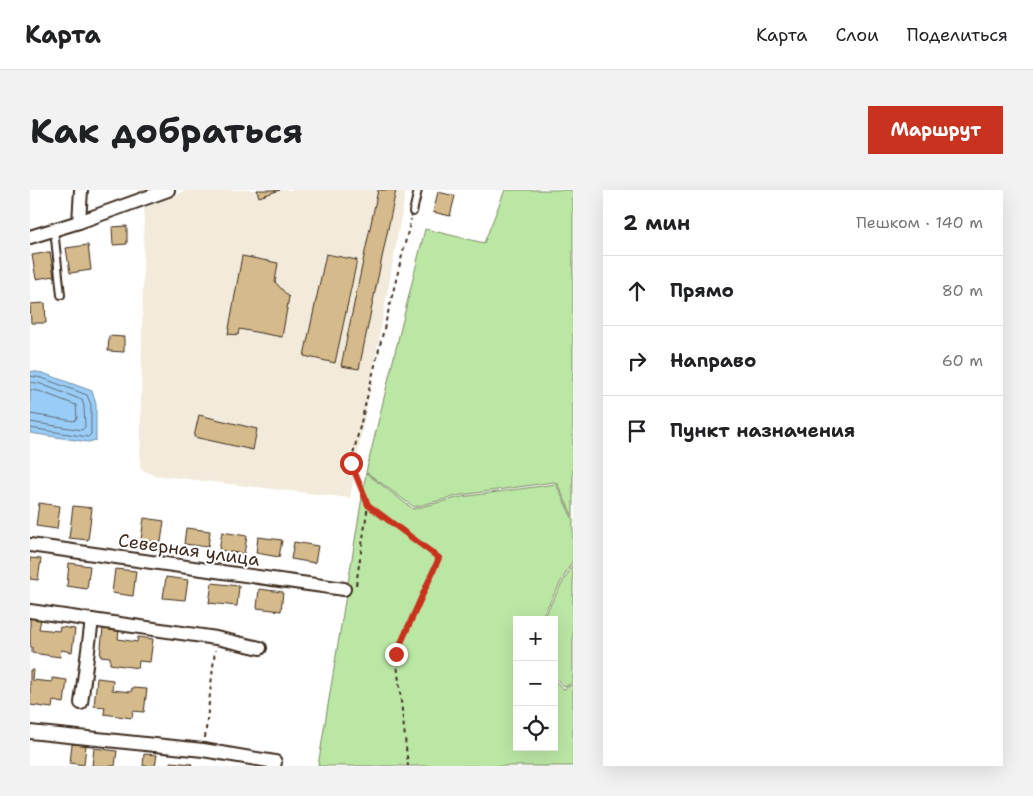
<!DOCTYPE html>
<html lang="ru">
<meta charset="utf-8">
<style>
:root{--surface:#fff;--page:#f2f2f2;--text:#202124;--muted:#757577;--line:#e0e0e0;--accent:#c8321e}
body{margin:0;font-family:"Shantell Sans",sans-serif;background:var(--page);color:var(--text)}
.controls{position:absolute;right:15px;bottom:15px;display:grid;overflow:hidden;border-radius:0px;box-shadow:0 5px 20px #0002}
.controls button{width:45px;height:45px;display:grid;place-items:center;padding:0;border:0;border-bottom:1px solid var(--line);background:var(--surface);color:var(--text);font:25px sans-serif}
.stop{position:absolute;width:15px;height:15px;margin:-11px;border:4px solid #c8321e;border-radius:50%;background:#fff}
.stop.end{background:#c8321e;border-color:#fff;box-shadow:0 1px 5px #0008}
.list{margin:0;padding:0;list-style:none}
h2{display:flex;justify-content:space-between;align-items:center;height:65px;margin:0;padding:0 20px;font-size:21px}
h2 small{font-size:16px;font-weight:400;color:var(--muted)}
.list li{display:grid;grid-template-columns:32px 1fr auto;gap:15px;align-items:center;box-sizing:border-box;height:70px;padding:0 20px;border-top:1px solid var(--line)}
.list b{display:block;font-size:19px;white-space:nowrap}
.list em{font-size:16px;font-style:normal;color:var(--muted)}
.icon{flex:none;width:28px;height:28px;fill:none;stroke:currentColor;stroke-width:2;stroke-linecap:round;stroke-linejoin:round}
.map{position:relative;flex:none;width:543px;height:576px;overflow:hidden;border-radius:0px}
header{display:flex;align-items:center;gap:30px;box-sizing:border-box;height:70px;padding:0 25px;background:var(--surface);border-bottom:1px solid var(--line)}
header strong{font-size:24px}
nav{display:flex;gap:28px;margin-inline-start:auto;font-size:18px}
.intro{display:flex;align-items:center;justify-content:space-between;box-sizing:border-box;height:120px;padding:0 30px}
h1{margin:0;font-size:35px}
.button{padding:12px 22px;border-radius:0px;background:var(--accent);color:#fff;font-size:18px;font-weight:700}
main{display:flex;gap:30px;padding:0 30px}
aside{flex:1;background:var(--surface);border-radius:0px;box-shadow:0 5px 20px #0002}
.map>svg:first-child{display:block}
.built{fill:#f2ebdc}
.green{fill:#bbe7a5;stroke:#7b8862}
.water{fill:#99cdf7;stroke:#738ca0}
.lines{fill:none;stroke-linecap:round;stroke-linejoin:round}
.shore{stroke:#616b75;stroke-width:1}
.building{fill:#d5bb8b;stroke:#3b2a1e}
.lane-casing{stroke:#3b2a1e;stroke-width:10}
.street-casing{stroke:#3b2a1e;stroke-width:16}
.path{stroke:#3b2a1e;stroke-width:2;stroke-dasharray:4 4;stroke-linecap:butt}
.lane{stroke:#fff;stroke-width:6}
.street{stroke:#fff;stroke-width:12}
.route{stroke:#c8321e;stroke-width:6}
.labels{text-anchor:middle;stroke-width:4.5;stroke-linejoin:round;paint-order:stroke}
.street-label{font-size:18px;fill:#3b2a1e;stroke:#fff}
</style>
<header>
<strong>Карта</strong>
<nav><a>Карта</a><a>Слои</a><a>Поделиться</a></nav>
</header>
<div class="intro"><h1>Как добраться</h1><a class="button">Маршрут</a></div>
<main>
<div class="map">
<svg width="543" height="576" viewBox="0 0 543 576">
<rect width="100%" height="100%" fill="#fff"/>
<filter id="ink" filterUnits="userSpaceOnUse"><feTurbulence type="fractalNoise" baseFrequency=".02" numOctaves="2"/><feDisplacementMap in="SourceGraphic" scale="10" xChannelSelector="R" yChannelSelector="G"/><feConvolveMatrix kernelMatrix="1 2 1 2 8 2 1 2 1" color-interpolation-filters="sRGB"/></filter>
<g filter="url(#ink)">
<!-- built -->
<polygon class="built" points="157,0 376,0 320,308 123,285 110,279 114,18"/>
<!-- green -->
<g class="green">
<polygon points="475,0 543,0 543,327 527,293 524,292 431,305 384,317 336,282 395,39 454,53"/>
<polygon points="336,283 383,319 431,307 526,294 543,330 543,370 510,430 487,430 487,557 524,557 524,490 534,499 543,494 543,576 288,576"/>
<polygon points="543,374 543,492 535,497 524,487 524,430 512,430"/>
</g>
<!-- water -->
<polygon class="water" points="0,181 13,183 62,201 66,214 66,250 58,252 0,243"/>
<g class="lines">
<!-- shore -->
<g class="shore">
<polyline points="0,186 12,188 57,205 61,215 61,244 58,247 0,238"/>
<polyline points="0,192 11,194 52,210 54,216 55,237 52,240 0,232"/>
<polyline points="0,200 9,201 46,215 47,228 44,231 0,224"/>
</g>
</g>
<!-- building -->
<g class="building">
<polygon points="227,0 250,0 229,7"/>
<polygon points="348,0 366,0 329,179 311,176"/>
<polygon points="408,2 425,6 420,26 403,22"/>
<polygon points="97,36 97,54 83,55 82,37"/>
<polygon points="58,55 61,80 40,83 36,58"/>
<polygon points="20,62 24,86 6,89 2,65"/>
<polygon points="296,64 327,70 305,173 274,166"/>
<polygon points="212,66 248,73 245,92 259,107 252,147 209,139 208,145 198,144"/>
<polygon points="15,113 16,133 1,133 0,114"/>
<polygon points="79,146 94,147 94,162 78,161"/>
<polygon points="169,225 227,239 223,260 164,247"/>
<polygon points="9,313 30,316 27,339 6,336"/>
<polygon points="43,316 62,318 58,350 39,348"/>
<polygon points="114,328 134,331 131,352 111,350"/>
<polygon points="156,338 180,341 178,357 154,354"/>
<polygon points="192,342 217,346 214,364 189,360"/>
<polygon points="228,347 252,350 249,367 226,363"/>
<polygon points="264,352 288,356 285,373 261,369"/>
<polygon points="0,368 11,369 8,390 0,389"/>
<polygon points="39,373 60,376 57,399 37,396"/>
<polygon points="85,379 106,381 103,406 82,403"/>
<polygon points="136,387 158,390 155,410 133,408"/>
<polygon points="182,393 209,396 207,416 179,413"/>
<polygon points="229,399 253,402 251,421 227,418"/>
<polygon points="0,428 11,429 9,439 29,441 30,437 45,439 42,462 31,460 30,467 2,463 2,457 0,456"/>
<polygon points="73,438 89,440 88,449 107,452 108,447 123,449 120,472 109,471 108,478 80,474 80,467 70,466"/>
<polygon points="0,480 3,480 2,490 22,492 22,488 37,490 34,513 23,511 22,518 0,515"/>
<polygon points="67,488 83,490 82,500 101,502 102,498 117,499 114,522 103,521 102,528 74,524 75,517 64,516"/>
<polygon points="42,554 56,555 54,575 40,573"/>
<polygon points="64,558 87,561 85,576 62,576"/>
<polygon points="114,564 127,565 125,576 113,576"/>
<polygon points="141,572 162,574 161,576 141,576"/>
</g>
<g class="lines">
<defs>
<g id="lane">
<polyline points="383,22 388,0"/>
<polyline points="24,39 31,105"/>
</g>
<g id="street">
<polyline points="49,32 51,0"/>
<polyline points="0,47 49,32 138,0"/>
<polyline points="0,355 314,399"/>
<polyline points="0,421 186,448 230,458"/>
<polyline points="51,513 62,430"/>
<polyline points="0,542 173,560 245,572 244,576"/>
</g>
</defs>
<!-- lane casing -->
<use href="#lane" class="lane-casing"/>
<!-- street casing -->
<use href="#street" class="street-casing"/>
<!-- path -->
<g class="path">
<polyline points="338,315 409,367 366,464 378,576"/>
<polyline points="326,395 338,315 321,273 381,29"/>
<polyline points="175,548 185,460"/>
</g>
<!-- lane -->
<use href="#lane" class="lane"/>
<!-- street -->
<use href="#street" class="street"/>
</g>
</g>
<g class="lines" filter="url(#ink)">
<!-- route -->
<polyline class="route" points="321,273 338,315 409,368 366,464"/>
</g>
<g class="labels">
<!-- street labels -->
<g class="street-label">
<text transform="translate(159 360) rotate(8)" y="6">Северная улица</text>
</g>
</g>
</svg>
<div class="controls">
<button>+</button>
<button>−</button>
<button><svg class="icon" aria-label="locate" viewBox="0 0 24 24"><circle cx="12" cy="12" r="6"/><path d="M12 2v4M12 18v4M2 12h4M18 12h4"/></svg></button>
</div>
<div class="stop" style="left:321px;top:273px"></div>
<div class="stop end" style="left:366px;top:464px"></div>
</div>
<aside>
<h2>2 мин<small>Пешком · 140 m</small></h2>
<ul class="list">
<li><svg class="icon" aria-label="ahead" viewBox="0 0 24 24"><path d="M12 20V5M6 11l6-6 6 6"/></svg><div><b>Прямо</b></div><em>80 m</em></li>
<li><svg class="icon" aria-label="right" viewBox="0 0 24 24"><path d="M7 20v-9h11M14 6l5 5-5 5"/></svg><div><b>Направо</b></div><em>60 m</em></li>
<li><svg class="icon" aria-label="arrive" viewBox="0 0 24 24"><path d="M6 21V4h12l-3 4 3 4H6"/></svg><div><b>Пункт назначения</b></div></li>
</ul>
</aside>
</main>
